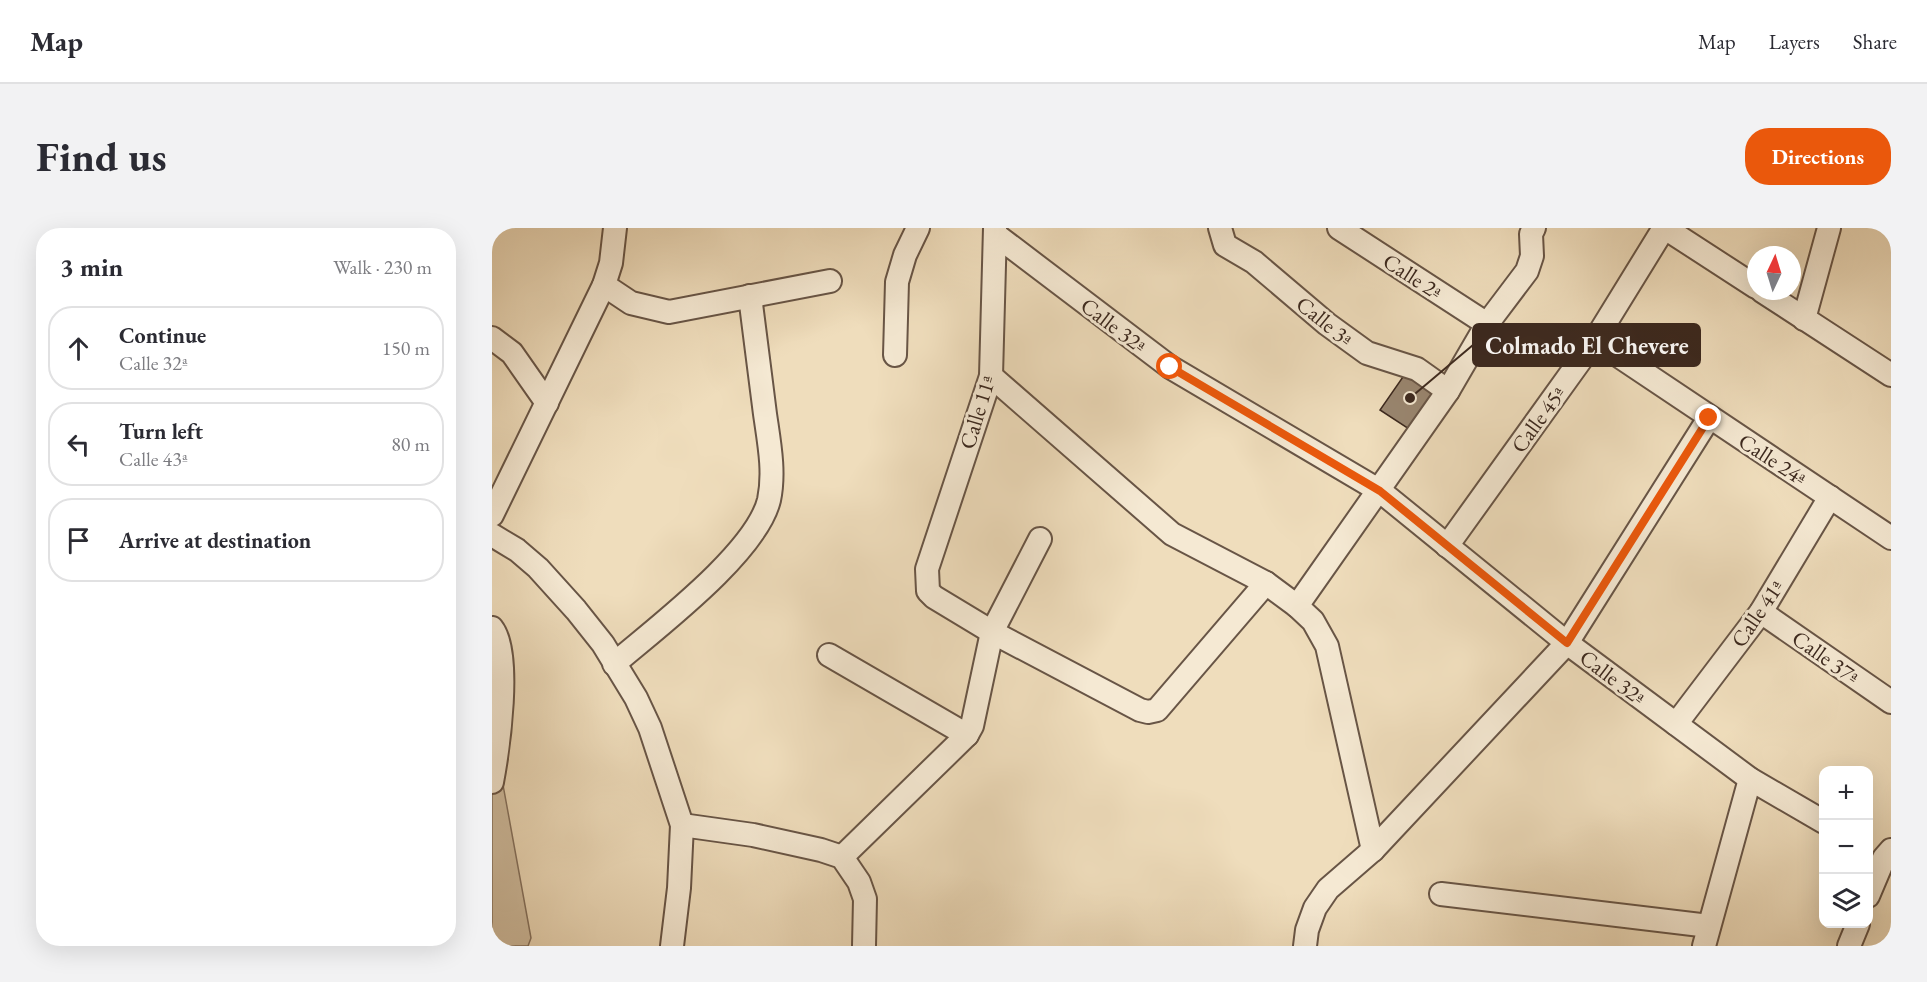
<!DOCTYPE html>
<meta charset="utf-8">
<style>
:root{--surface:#fff;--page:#f2f2f3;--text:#2b2b33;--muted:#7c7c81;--line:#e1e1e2;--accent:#ea580c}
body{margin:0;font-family:"EB Garamond",serif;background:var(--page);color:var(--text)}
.controls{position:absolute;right:18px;bottom:18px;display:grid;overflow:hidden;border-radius:12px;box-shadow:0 6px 24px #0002}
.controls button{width:54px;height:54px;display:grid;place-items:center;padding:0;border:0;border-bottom:2px solid var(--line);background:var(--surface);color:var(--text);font:30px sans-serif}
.compass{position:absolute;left:1255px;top:18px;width:54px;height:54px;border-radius:50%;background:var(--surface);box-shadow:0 6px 24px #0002;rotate:4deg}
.stop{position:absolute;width:18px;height:18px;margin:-14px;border:4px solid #ea580c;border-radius:50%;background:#fff}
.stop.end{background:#ea580c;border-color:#fff;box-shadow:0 2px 6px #0008}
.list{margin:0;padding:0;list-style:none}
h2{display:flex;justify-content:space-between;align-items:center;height:78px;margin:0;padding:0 24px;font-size:26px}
h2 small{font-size:20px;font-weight:400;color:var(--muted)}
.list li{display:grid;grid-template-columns:39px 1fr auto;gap:18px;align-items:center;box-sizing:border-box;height:84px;margin:0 12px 12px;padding:0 12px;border:2px solid var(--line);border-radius:24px}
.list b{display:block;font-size:22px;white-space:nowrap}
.list p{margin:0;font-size:20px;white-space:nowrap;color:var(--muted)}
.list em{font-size:20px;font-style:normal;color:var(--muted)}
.icon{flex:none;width:33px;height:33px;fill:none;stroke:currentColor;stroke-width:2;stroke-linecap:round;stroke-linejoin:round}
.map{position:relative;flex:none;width:1399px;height:718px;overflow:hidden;border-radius:24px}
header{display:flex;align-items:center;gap:36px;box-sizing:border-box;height:84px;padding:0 30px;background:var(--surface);border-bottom:2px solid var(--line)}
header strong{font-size:28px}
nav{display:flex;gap:33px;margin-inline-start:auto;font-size:21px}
.intro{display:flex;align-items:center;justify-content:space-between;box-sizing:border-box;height:144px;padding:0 36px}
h1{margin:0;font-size:42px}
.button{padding:15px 27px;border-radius:24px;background:var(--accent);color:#fff;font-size:21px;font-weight:700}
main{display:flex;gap:36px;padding:0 36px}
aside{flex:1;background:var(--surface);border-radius:24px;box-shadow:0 6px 24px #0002}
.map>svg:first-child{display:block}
.green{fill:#d0bea1;stroke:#867360;stroke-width:1.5}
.building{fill:#998670;stroke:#3b281e;stroke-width:1.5}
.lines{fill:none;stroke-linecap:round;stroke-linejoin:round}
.minor-casing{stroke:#685546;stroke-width:26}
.minor{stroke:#f5e9d3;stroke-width:22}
.route{stroke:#ea580c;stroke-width:8}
.labels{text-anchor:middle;stroke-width:6;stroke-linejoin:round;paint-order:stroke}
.street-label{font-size:22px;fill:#3b281e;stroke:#f5e9d3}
.leader{fill:none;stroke:#3b281e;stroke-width:2}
.callout-dot{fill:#3b281e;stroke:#f5e9d3;stroke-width:2}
.callout{fill:#3b281e;stroke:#3b281e;stroke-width:2}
.callout-label{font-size:24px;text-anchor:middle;font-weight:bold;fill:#fff}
</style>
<header>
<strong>Map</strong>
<nav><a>Map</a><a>Layers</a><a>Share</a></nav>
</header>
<div class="intro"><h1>Find us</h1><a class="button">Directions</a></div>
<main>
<aside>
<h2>3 min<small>Walk · 230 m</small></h2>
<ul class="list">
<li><svg class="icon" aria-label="ahead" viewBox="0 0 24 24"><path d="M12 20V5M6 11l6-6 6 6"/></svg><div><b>Continue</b><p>Calle 32ª</p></div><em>150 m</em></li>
<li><svg class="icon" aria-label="left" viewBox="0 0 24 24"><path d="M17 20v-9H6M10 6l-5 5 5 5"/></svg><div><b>Turn left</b><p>Calle 43ª</p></div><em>80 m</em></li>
<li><svg class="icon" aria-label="arrive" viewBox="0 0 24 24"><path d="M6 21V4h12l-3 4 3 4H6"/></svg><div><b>Arrive at destination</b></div></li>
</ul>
</aside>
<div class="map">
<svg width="1399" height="718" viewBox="0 0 1399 718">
<rect width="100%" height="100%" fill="#efddbc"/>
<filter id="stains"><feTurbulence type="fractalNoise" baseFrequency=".00333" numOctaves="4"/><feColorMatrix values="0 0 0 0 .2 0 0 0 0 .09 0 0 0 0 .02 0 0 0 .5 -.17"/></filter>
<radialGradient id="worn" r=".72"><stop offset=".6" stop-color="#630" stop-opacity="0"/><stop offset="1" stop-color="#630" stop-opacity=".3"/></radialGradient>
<!-- green -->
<polygon class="green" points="0,522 7,535 39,710 36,718 0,718"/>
<!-- building -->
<polygon class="building" points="913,146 942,163 920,203 888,182"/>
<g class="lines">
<defs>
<g id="minor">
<polyline points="503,0 499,148 435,341 436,363 442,369 500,404 648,482 656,484 665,482 774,355"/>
<polyline points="728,0 733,17 762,34 835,96 875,125 925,141 956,163"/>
<polyline points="847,0 995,96"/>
<polyline points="1173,0 1264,59"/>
<polyline points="504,7 678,139 888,263 1075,415 1258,551 1332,594"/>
<polyline points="112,57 139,75 177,84 338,53"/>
<polyline points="1270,63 1399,147"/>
<polyline points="1312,91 1337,0"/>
<polyline points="0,110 20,125 55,175"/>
<polyline points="1103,112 1399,310"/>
<polyline points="403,127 405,54 413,27 426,0"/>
<polyline points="499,148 680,306 774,355 805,378 821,393 835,418 881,622"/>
<polyline points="0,287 112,57 119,35 123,0"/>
<polyline points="0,307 25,322 46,340 84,382 111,416 144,470 158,500 190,597 187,660 180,718"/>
<polyline points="955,318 1103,112 1172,0"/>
<polyline points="805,378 956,163 995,96 1035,43 1040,28 1039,6 1042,0"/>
<polyline points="1269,384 1399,474"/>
<path d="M0 400C20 425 6 522 0 554"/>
<polyline points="337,427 475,507"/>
<path d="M122 436C164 400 264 325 277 272 283 244 277 214 273 186 268 147 263 107 258 68"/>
<polyline points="1184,496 1269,384 1338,269"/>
<polyline points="190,597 261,607 329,622 350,629 367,654 373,671 372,718"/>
<polyline points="350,629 475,507 480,498 500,404 548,311"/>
<polyline points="949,666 1217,698"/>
<polyline points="1376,668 1392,630 1399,622"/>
<polyline points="813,718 815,702 823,680 836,661 881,622 1075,415 1217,190"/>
<polyline points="1212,718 1258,551"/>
<polyline points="1357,718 1366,696"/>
</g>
</defs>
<!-- minor casing -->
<use href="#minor" class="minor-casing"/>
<!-- minor -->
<use href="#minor" class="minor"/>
</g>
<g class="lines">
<!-- route -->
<polyline class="route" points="678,139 888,263 1075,415 1217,190"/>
</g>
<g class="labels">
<!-- street labels -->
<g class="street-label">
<text transform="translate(921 48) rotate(33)" y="8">Calle 2ª</text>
<text transform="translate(833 93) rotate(39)" y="8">Calle 3ª</text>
<text transform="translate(622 97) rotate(37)" y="8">Calle 32ª</text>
<text transform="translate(485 184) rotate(-73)" y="8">Calle 11ª</text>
<text transform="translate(1046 191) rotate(-54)" y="8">Calle 45ª</text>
<text transform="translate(1281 231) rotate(33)" y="8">Calle 24ª</text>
<text transform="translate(1265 385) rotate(-56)" y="8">Calle 41ª</text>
<text transform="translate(1334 429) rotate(35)" y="8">Calle 37ª</text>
<text transform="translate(1121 449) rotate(37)" y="8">Calle 32ª</text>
</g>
</g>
<!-- callouts -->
<path class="leader" d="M918 170L981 117"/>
<circle class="callout-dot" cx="918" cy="170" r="6"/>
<rect class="callout" x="981" y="96" width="227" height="42" rx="6"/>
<g class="callout-label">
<text x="1095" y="126">Colmado El Chevere</text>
</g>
<rect width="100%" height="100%" filter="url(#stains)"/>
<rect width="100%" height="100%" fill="url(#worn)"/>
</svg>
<div class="controls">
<button>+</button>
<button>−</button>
<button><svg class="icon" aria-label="layers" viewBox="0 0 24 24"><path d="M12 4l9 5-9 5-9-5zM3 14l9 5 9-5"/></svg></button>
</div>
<svg class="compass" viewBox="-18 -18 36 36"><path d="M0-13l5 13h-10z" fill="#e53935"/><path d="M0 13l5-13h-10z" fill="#7c7c81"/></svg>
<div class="stop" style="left:678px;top:139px"></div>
<div class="stop end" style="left:1217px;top:190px"></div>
</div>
</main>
